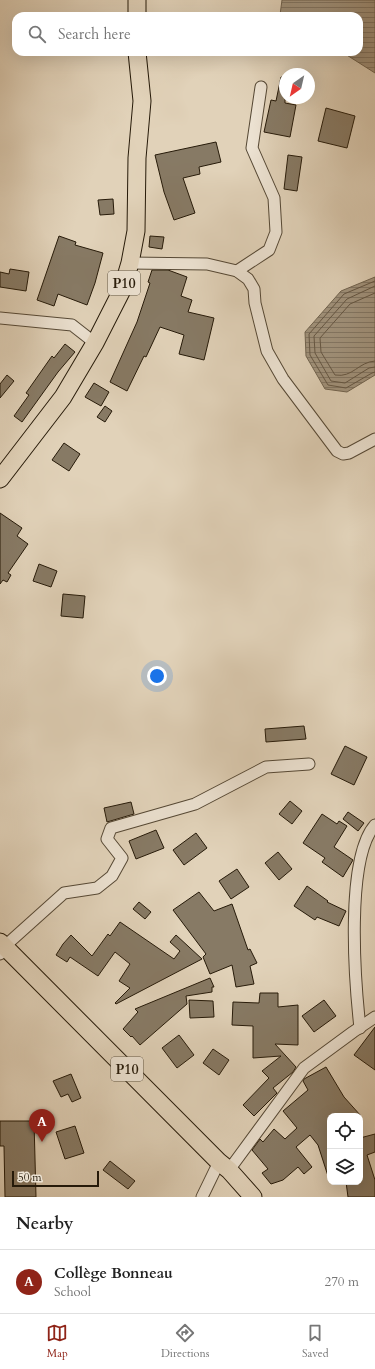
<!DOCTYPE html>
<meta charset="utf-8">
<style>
:root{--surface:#fff;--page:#f6f6f6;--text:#222;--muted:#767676;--line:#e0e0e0;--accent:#8f2418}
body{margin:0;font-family:Cardo,serif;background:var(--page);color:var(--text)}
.controls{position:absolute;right:12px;bottom:12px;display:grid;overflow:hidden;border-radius:8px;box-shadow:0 4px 16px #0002}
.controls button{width:36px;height:36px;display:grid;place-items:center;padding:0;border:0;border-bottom:1px solid var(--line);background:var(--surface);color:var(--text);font:20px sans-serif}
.compass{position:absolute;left:279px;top:68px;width:36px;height:36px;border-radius:50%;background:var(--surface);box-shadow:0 4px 16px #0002;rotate:214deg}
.scale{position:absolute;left:12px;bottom:10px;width:87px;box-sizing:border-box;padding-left:4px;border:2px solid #261a09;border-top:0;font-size:11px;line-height:14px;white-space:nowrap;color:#261a09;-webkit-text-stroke:3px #ece2d2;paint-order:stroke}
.you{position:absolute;left:157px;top:676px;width:14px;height:14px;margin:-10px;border:3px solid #fff;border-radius:50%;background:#1a73e8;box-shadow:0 0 0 6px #1a73e833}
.badge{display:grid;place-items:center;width:26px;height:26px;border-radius:50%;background:var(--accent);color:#fff;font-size:13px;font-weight:700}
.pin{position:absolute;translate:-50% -33px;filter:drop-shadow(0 1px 2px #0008)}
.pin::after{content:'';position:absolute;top:21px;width:14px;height:12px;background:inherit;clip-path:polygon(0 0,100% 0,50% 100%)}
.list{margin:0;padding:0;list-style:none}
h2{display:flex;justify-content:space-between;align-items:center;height:52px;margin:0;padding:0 16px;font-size:17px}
h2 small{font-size:13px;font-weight:400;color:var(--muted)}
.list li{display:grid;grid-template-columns:26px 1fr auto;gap:12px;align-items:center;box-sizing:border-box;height:64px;padding:0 16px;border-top:1px solid var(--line)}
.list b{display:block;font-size:15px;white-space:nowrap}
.list p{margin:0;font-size:13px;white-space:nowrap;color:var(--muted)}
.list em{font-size:13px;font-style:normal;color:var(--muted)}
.icon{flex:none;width:22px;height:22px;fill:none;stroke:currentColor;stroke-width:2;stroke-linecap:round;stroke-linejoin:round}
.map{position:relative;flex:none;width:375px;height:1197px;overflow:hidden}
.search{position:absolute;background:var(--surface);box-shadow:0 4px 16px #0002;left:12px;right:12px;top:12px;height:44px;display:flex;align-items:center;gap:10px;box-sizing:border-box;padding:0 14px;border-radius:12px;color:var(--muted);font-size:15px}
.sheet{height:116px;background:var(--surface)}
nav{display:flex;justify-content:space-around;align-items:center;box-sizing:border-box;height:56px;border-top:1px solid var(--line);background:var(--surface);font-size:11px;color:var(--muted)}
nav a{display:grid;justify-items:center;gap:2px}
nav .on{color:var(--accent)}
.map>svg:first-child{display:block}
.water{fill:url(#water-rules);stroke:#70634f}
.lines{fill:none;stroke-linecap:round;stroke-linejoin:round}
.shore{stroke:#645643;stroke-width:1}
.building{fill:#877a65;stroke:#261a09}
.street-casing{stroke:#554835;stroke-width:13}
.primary-casing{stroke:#261a09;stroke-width:19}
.street{stroke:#ece2d2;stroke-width:11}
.primary{stroke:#e1d2b9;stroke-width:17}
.labels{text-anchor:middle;stroke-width:3;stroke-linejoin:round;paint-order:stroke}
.shield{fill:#ece2d2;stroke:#615645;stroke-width:1}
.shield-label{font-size:14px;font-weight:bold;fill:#261a09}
</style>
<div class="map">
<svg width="375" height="1197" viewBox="0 0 375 1197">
<defs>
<pattern id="water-rules" width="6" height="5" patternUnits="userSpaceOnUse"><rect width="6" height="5" fill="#a1937d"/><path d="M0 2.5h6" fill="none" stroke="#837765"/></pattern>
</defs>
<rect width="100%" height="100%" fill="#e1d2b9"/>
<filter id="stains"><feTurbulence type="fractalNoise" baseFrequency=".005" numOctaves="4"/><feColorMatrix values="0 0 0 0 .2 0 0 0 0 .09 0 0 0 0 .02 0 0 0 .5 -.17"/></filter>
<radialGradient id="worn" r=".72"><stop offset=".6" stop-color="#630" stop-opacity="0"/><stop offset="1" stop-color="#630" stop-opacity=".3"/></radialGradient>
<!-- water -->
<g class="water">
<polygon points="282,0 375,0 375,73 342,52 359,52 359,16 282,16 280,15"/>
<polygon points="375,277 375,375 347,392 325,389 306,356 305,332 341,291"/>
</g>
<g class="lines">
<!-- shore -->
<g class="shore">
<polyline points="375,281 344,294 309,334 310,355 328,385 346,388 372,373 375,372"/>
<polyline points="375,286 347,299 314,336 315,353 331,381 345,383 369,368 375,367"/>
<path d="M375 293 350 304 320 338 321 352 335 375C353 378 358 362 375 361"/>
</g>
</g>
<!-- building -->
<g class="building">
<polygon points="281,77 285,77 285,103 296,105 290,137 264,132 271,100 276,101"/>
<polygon points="326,108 355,116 347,148 318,141"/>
<polygon points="216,142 221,162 199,167 200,174 183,178 195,213 174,220 164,192 155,155"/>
<polygon points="288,155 302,157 297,191 284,189"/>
<polygon points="113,199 114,214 100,215 98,200"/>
<polygon points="59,236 76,242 75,245 103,253 95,283 87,305 58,294 54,306 37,300"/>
<polygon points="150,236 164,237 162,249 149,247"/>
<polygon points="10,269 29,272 26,291 0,287 0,272 9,274"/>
<polygon points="152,270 168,270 187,277 181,296 192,300 188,312 214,318 204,360 179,354 184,335 160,327 146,357 144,356 127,391 110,382 137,322 150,283 148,282"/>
<polygon points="65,344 75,352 58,372 22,422 14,416 29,395 26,393 52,356 54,358"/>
<polygon points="7,375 14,381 0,398 0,384"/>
<polygon points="94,383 109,392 101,406 85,397"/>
<polygon points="105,406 112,411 105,422 97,417"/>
<polygon points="64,443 80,454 69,471 52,460"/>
<polygon points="0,513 22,528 17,536 28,544 8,573 11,575 7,582 3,580 0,584"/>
<polygon points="39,564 57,571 51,587 33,581"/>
<polygon points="63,594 85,596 83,618 61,616"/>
<polygon points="304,726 306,739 266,742 265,729"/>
<polygon points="345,746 367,757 354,785 331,774"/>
<polygon points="290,801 302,811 292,824 279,814"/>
<polygon points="131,802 134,814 107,822 104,808"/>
<polygon points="348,812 364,823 358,831 343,819"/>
<polygon points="322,814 337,824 339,821 347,826 334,847 353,860 343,877 322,862 325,858 303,843"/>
<polygon points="156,830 164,848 136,859 129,841"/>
<polygon points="196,833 207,848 184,865 173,850"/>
<polygon points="278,852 292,869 279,880 265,863"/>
<polygon points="237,869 249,887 231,899 219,881"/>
<polygon points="307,886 328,901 327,902 346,911 339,926 317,917 315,920 294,906"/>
<polygon points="199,892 214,911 232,904 248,950 250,949 257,963 250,966 254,984 236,987 232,965 210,974 203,957 206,954 173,910"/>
<polygon points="139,902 151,912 145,919 133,909"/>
<polygon points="120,922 174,959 180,951 170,942 176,935 202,959 116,1004 115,1003 130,988 119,981 130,964 115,952 98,976 70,957 67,962 56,955 63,944 71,935 92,956 108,934 110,936"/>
<polygon points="210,978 214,987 212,987 212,992 186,996 187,1004 140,1045 132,1036 131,1037 123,1029 138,1012 135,1009"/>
<polygon points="260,993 278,993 278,1007 298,1005 298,1045 275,1044 296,1067 293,1072 273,1088 277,1093 254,1116 243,1105 269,1078 262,1071 281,1056 253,1058 253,1026 232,1025 233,1002 259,1003"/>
<polygon points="189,1000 213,1001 214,1017 190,1018"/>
<polygon points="324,1000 336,1016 314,1032 302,1016"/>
<polygon points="375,1027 375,1070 354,1055"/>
<polygon points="179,1035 194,1055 177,1068 162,1048"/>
<polygon points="213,1049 229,1060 219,1075 203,1063"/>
<polygon points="326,1067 344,1097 361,1116 330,1116 330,1145 328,1147 330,1147 330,1176 328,1176 318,1145 310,1135 296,1147 312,1167 304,1174 298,1167 283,1180 271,1184 262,1173 268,1169 252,1150 260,1139 263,1142 274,1129 285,1139 297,1128 283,1111 308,1090 303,1081 304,1079"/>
<polygon points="71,1074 81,1098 72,1102 68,1094 61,1097 53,1081"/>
<polygon points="0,1121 34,1121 36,1197 5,1197 4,1146 0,1146"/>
<polygon points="75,1126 84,1153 65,1159 56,1132"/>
<polygon points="375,1134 375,1152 367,1155 375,1180 375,1197 348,1197 346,1182 360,1182 360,1138"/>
<polygon points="110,1161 135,1181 128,1189 103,1170"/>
</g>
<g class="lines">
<defs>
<g id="street">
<polyline points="130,263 207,264 237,271 248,279 254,289 255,303 267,351 283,379 337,451 343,454 349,453 375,439"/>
<polyline points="237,271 269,250 276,232 274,198 252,148 261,87"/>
<polyline points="0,318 72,325 95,343"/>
<polyline points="0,954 5,946 64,893 97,888 112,876 122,858 107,839 111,828 195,804 266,767 309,764"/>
<path d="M360 1028C355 983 345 859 375 825"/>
<polyline points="229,1170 304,1068 353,1032 375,1017"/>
<polyline points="202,1197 219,1162"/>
</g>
<g id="primary">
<polyline points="137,16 137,0"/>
<polyline points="0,479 63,397 95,343 122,290 130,263 136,231 137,158 142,101 137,52"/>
<polyline points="0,942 219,1162 229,1170 253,1197"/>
</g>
</defs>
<!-- street casing -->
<use href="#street" class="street-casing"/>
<!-- primary casing -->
<use href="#primary" class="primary-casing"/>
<!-- street -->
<use href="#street" class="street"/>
<!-- primary -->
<use href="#primary" class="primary"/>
</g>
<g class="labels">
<!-- shield labels -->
<g class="shield">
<rect x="108" y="271" width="32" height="24" rx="3"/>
<rect x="111" y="1057" width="32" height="24" rx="3"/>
</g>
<g class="shield-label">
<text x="124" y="288">P10</text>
<text x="127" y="1074">P10</text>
</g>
</g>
<rect width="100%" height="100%" filter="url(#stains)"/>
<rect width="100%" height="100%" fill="url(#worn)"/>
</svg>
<div class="controls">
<button><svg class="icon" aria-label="locate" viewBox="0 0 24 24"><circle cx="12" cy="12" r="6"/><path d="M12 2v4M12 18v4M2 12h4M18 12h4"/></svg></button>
<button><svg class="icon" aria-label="layers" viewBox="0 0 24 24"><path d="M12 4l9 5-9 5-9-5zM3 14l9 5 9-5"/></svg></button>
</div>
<svg class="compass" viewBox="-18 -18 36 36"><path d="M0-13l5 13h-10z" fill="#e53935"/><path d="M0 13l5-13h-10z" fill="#767676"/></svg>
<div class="scale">50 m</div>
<div class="you"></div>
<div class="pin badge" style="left:42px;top:1142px">A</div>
<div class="search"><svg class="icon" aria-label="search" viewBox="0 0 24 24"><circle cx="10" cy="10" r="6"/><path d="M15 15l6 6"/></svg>Search here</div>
</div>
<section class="sheet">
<h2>Nearby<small></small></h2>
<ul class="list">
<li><span class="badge">A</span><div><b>Collège Bonneau</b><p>School</p></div><em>270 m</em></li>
</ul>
</section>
<nav>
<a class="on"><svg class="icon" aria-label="map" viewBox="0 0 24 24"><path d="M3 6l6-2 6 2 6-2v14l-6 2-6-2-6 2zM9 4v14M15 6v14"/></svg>Map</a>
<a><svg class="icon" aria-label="directions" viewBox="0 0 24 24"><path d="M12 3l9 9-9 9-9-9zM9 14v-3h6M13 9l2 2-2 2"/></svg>Directions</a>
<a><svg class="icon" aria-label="saved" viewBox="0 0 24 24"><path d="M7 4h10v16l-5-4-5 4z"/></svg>Saved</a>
</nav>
